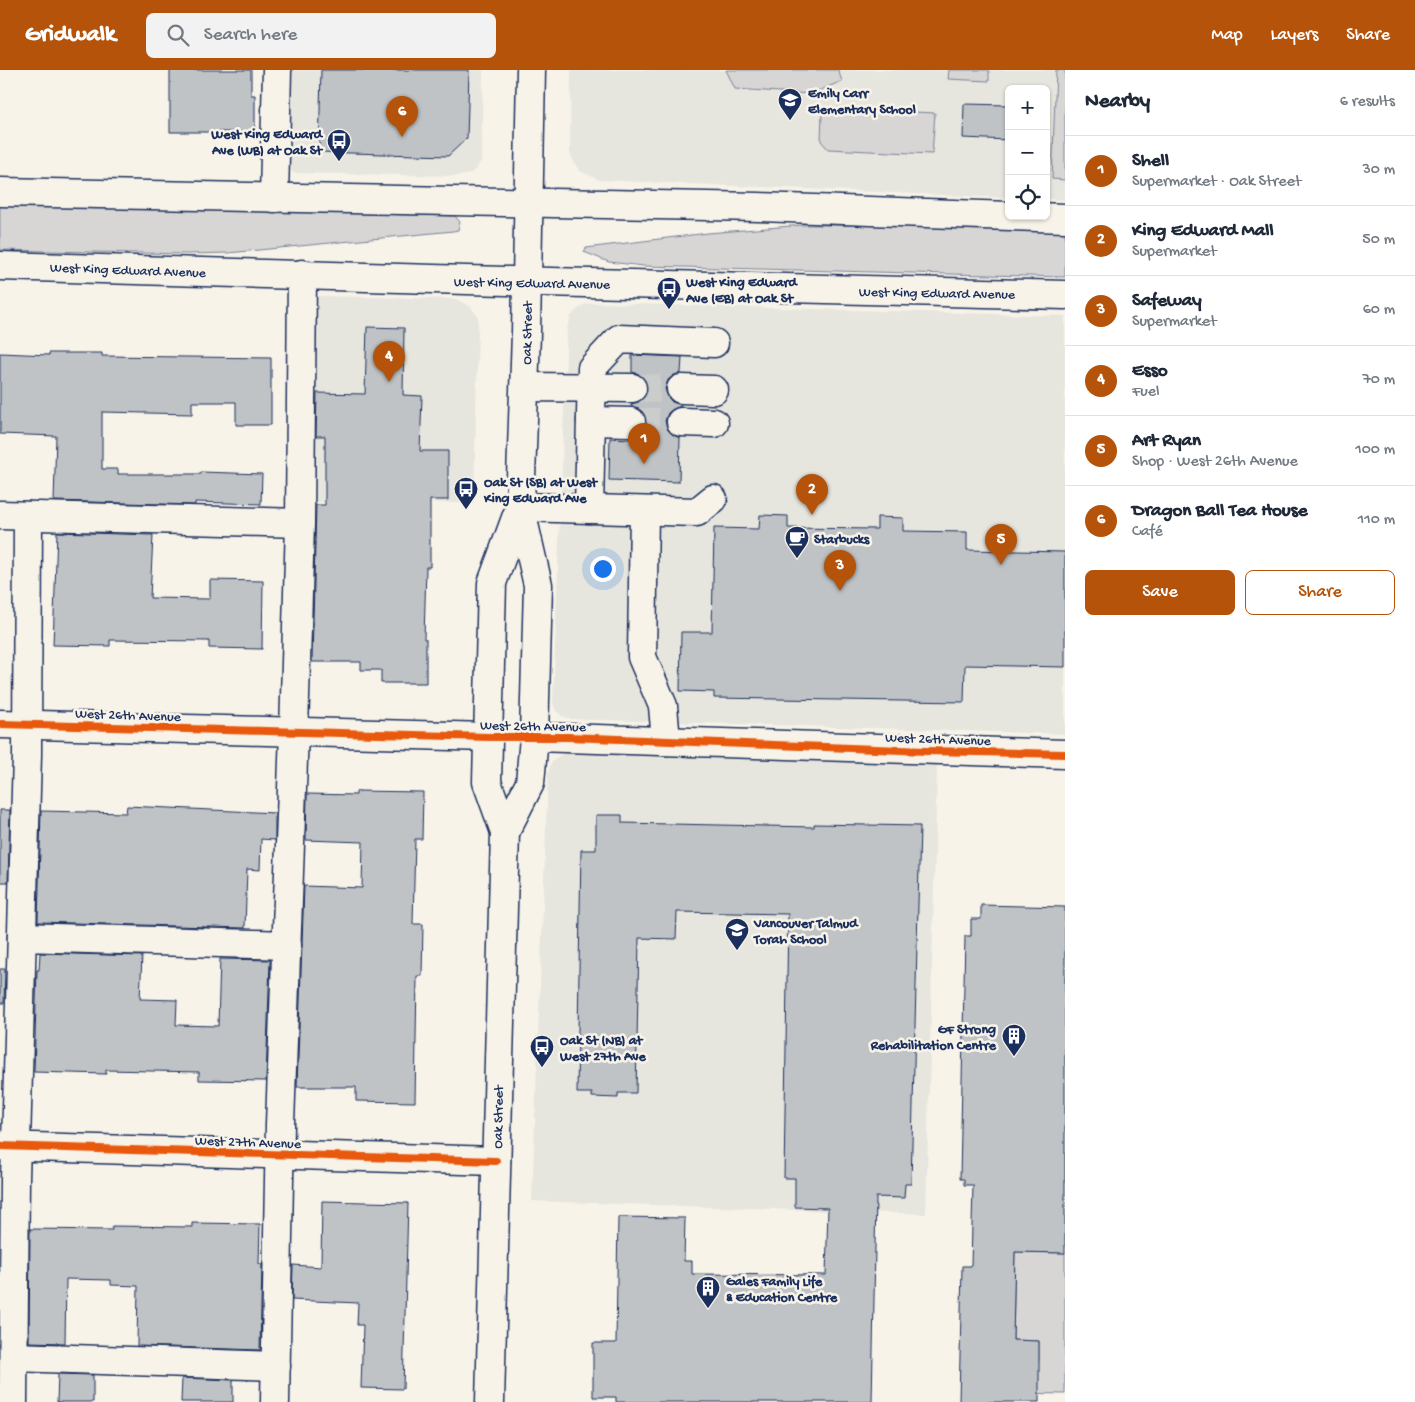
<!DOCTYPE html>
<meta charset="utf-8">
<style>
:root{--surface:#fff;--page:#f2f2f3;--text:#1f2937;--muted:#747a83;--line:#e0e1e3;--accent:#b45309}
body{margin:0;font-family:"Gochi Hand",sans-serif;background:var(--page);color:var(--text)}
.controls{position:absolute;right:15px;top:15px;display:grid;overflow:hidden;border-radius:8px;box-shadow:0 1px 4px #0004}
.controls button{width:45px;height:45px;display:grid;place-items:center;padding:0;border:0;border-bottom:1px solid var(--line);background:var(--surface);color:var(--text);font:25px sans-serif}
.you{position:absolute;left:602px;top:498px;width:18px;height:18px;margin:-12px;border:4px solid #fff;border-radius:50%;background:#1a73e8;box-shadow:0 0 0 8px #1a73e833}
.badge{display:grid;place-items:center;width:32px;height:32px;border-radius:50%;background:var(--accent);color:#fff;font-size:16px;font-weight:700}
.pin{position:absolute;translate:-50% -41px;filter:drop-shadow(0 1px 2px #0008)}
.pin::after{content:'';position:absolute;top:26px;width:18px;height:15px;background:inherit;clip-path:polygon(0 0,100% 0,50% 100%)}
.list{margin:0;padding:0;list-style:none}
h2{display:flex;justify-content:space-between;align-items:center;height:65px;margin:0;padding:0 20px;font-size:21px}
h2 small{font-size:16px;font-weight:400;color:var(--muted)}
.list li{display:grid;grid-template-columns:32px 1fr auto;gap:15px;align-items:center;box-sizing:border-box;height:70px;padding:0 20px;border-top:1px solid var(--line)}
.list b{display:block;font-size:19px;white-space:nowrap}
.list p{margin:0;font-size:16px;white-space:nowrap;color:var(--muted)}
.list em{font-size:16px;font-style:normal;color:var(--muted)}
.actions{display:flex;gap:10px;padding:15px 20px}
.actions a{flex:1;padding:11px 0;border:1px solid var(--accent);border-radius:8px;text-align:center;font-size:18px;color:var(--accent)}
.actions .main{background:var(--accent);color:#fff}
.icon{flex:none;width:28px;height:28px;fill:none;stroke:currentColor;stroke-width:2;stroke-linecap:round;stroke-linejoin:round}
.map{position:relative;flex:none;width:1065px;height:1332px;overflow:hidden}
header{display:flex;align-items:center;gap:30px;box-sizing:border-box;height:70px;padding:0 25px;background:var(--accent);color:#fff}
header strong{font-size:24px}
nav{display:flex;gap:28px;margin-inline-start:auto;font-size:18px}
.search{width:350px;height:45px;background:var(--page);display:flex;align-items:center;gap:12px;box-sizing:border-box;padding:0 18px;border-radius:8px;color:var(--muted);font-size:19px}
main{display:flex}
aside{flex:1;background:var(--surface)}
.map>svg:first-child{display:block}
.built{fill:#e6e5de}
.green{fill:#d7d6d4;stroke:#798299}
.building{fill:#c0c3c5;stroke:#1b2f5e}
.lines{fill:none;stroke-linecap:round;stroke-linejoin:round}
.minor-tunnel{stroke:#cbcccc;stroke-width:28;stroke-dasharray:28 14;stroke-linecap:butt}
.minor-casing{stroke:#1b2f5e;stroke-width:31}
.major-casing{stroke:#1b2f5e;stroke-width:31}
.minor{stroke:#f7f3e8;stroke-width:28}
.major{stroke:#f7f3e8;stroke-width:28}
.cycleway-casing{stroke:#f7f3e8;stroke-width:11}
.cycleway{stroke:#e8590c;stroke-width:8}
.labels{text-anchor:middle;stroke-width:5;stroke-linejoin:round;paint-order:stroke}
.poi-label{font-size:14px;font-weight:bold;fill:#1b2f5e;stroke:#f7f3e8;text-anchor:start}
.street-label{font-size:14px;fill:#1b2f5e;stroke:#f7f3e8}
</style>
<header>
<strong>Gridwalk</strong>
<div class="search"><svg class="icon" aria-label="search" viewBox="0 0 24 24"><circle cx="10" cy="10" r="6"/><path d="M15 15l6 6"/></svg>Search here</div>
<nav><a>Map</a><a>Layers</a><a>Share</a></nav>
</header>
<main>
<div class="map">
<svg width="1065" height="1332" viewBox="0 0 1065 1332">
<rect width="100%" height="100%" fill="#f7f3e8"/>
<filter id="ink" filterUnits="userSpaceOnUse"><feTurbulence type="fractalNoise" baseFrequency=".02" numOctaves="2"/><feDisplacementMap in="SourceGraphic" scale="10" xChannelSelector="R" yChannelSelector="G"/><feConvolveMatrix kernelMatrix="1 2 1 2 8 2 1 2 1" color-interpolation-filters="sRGB"/></filter>
<g filter="url(#ink)">
<!-- built -->
<g class="built">
<polygon points="277,0 483,0 481,91 476,99 469,104 458,106 294,103 289,99 285,83"/>
<polygon points="571,0 1065,0 1065,130 1046,129 1046,19 1009,19 1009,128 600,110 580,101 575,94 570,83"/>
<polygon points="316,226 456,229 471,237 478,247 478,255 474,433 300,432"/>
<polygon points="597,233 1065,246 1065,664 571,649 562,646 556,641 553,632 567,259 571,246 578,239 586,234"/>
<polygon points="571,682 937,693 926,1144 532,1131 548,704 551,693 560,685"/>
</g>
<!-- green -->
<g class="green">
<polygon points="726,0 838,0 842,11 811,24 735,19"/>
<polygon points="949,0 989,0 989,11 948,9"/>
<polygon points="1056,0 1065,0 1065,110 1052,109"/>
<polygon points="830,38 935,43 932,84 828,79 821,71 822,43"/>
<polygon points="0,135 455,146 460,152 458,160 453,161 228,183 187,184 0,180"/>
<polygon points="803,155 886,155 1065,162 1065,207 644,196 609,192 584,182 586,178 708,163"/>
<polygon points="1015,1182 1065,1183 1065,1324 1011,1323 1039,1291 1039,1271 1013,1270"/>
</g>
<!-- building -->
<g class="building">
<polygon points="170,0 251,0 251,25 255,25 255,62 170,62"/>
<polygon points="321,0 469,0 467,68 448,86 319,82"/>
<polygon points="964,34 1009,35 1009,70 963,68"/>
<polygon points="367,257 404,258 403,325 422,326 420,381 448,381 448,430 430,430 430,497 426,497 424,569 426,569 426,613 381,613 381,600 361,600 361,592 312,592 316,435 325,435 325,366 316,366 317,323 365,324"/>
<polygon points="0,283 49,285 49,283 102,283 102,286 271,288 271,355 236,355 236,332 192,332 192,344 102,342 102,399 118,399 118,404 201,404 201,402 262,404 261,434 195,432 195,435 54,431 56,366 0,364"/>
<polygon points="632,285 682,287 681,303 674,305 668,310 665,319 668,327 672,332 681,335 681,336 673,339 668,343 665,351 668,360 673,365 680,368 679,412 609,410 610,368 631,369 639,365 644,361 647,353 644,344 639,338 631,336 631,334 639,332 645,326 648,319 645,310 639,304 632,302"/>
<polygon points="760,445 788,446 788,458 877,459 877,447 903,448 903,461 967,462 967,480 1065,482 1065,597 965,595 964,632 714,628 714,622 680,621 681,562 712,562 714,458 759,459"/>
<polygon points="57,462 153,465 150,528 210,529 210,510 263,511 262,579 209,578 209,571 110,570 110,576 53,575"/>
<polygon points="356,721 423,722 422,769 415,769 413,854 423,854 422,906 417,906 415,1032 356,1031 356,1017 297,1017 304,816 362,818 363,772 306,770 307,724 356,725"/>
<polygon points="127,736 275,743 275,770 261,769 260,800 247,799 245,858 38,852 41,741 126,743"/>
<polygon points="0,740 10,740 8,812 0,812"/>
<polygon points="596,745 622,745 622,753 814,757 814,754 920,756 911,1114 905,1114 904,1128 876,1127 872,1332 616,1332 616,1327 593,1327 593,1273 616,1273 618,1147 685,1148 684,1191 692,1191 692,1204 826,1205 828,1138 795,1137 795,1108 784,1108 788,844 677,842 676,869 639,868 636,1023 618,1023 618,1028 592,1027 592,1023 577,1023 581,780 596,780"/>
<polygon points="981,835 1065,837 1065,1183 1015,1182 1013,1270 1039,1271 1039,1332 959,1332 962,1196 971,1196 973,1115 964,1115 964,1109 960,1109 965,866 971,866 971,849 981,849"/>
<polygon points="40,883 142,886 140,929 177,930 176,955 218,956 220,889 270,890 266,1011 199,1010 199,1002 106,1000 106,1004 34,1002 37,900 39,900"/>
<polygon points="0,899 5,899 4,933 0,933"/>
<polygon points="322,1131 408,1133 403,1319 361,1318 363,1255 357,1255 358,1233 292,1230 293,1195 321,1197"/>
<polygon points="192,1153 260,1154 259,1194 262,1194 260,1280 137,1276 138,1216 111,1215 111,1210 66,1209 65,1273 29,1272 30,1159 112,1160 112,1156 192,1157"/>
<polygon points="58,1304 93,1305 93,1332 57,1332"/>
<polygon points="182,1308 233,1310 233,1332 181,1332"/>
</g>
<g class="lines">
<!-- minor-tunnel -->
<g class="minor-tunnel">
<polyline points="632,318 681,319"/>
<polyline points="631,352 681,352"/>
</g>
<defs>
<g id="minor">
<polyline points="274,128 277,0"/>
<polyline points="525,317 632,318"/>
<polyline points="681,319 714,320"/>
<polyline points="591,351 631,352"/>
<polyline points="681,352 714,353"/>
<polyline points="520,437 697,442 713,429"/>
<polyline points="589,439 592,298 619,269 714,273"/>
<polyline points="644,441 642,587 663,636 666,671"/>
<polyline points="0,445 300,453"/>
<polyline points="0,654 488,667"/>
<polyline points="534,667 1065,684"/>
<polyline points="22,867 287,875"/>
<polyline points="0,1076 496,1091"/>
<polyline points="14,1287 276,1296"/>
<polyline points="13,1332 15,1109 27,685 28,446"/>
<polyline points="275,1332 280,1054 294,662 300,453 302,204"/>
</g>
<g id="major">
<polyline points="0,122 759,137 1065,148"/>
<polyline points="0,196 467,210 1065,225"/>
<polyline points="505,762 530,713 534,667 538,515 520,437 526,263 531,0"/>
<polyline points="490,1332 505,762 487,712 492,513 520,437"/>
</g>
</defs>
<!-- minor casing -->
<use href="#minor" class="minor-casing"/>
<!-- major casing -->
<use href="#major" class="major-casing"/>
<!-- minor -->
<use href="#minor" class="minor"/>
<!-- major -->
<use href="#major" class="major"/>
<defs>
<g id="cycleway">
<polyline points="0,654 488,667 569,667 926,681 1065,684"/>
<polyline points="0,1076 496,1091"/>
</g>
</defs>
<!-- cycleway casing -->
<use href="#cycleway" class="cycleway-casing"/>
<!-- cycleway -->
<use href="#cycleway" class="cycleway"/>
</g>
</g>
<!-- icons -->
<defs>
<symbol id="school-pin" viewBox="-11 -11 22 30"><path d="M0 17L-7.5 6A9.5 9.5 0 1 1 7.5 6Z" fill="#1b2f5e" stroke="#f7f3e8"/><path d="M0-5L7-2L0 1L-7-2ZM-4 1L0 2.5L4 1V4Q0 6-4 4Z" fill="#fff"/></symbol>
<symbol id="bus-pin" viewBox="-11 -11 22 30"><path d="M0 17L-7.5 6A9.5 9.5 0 1 1 7.5 6Z" fill="#1b2f5e" stroke="#f7f3e8"/><path d="M-5-6H5V4H4V6H2V4H-2V6H-4V4H-5ZM-3.5-4V0h7V-4ZM-3.5 1.2v1.5H-2V1.2ZM2 1.2v1.5H3.5V1.2Z" fill="#fff"/></symbol>
<symbol id="cafe-pin" viewBox="-11 -11 22 30"><path d="M0 17L-7.5 6A9.5 9.5 0 1 1 7.5 6Z" fill="#1b2f5e" stroke="#f7f3e8"/><path d="M-5.5-4.5H6V0H3Q3 3.5 0 3.5H-2.5Q-5.5 3.5-5.5 0ZM3-3.2v2h1.7v-2ZM-6 4.5H4V6H-6Z" fill="#fff"/></symbol>
<symbol id="building-pin" viewBox="-11 -11 22 30"><path d="M0 17L-7.5 6A9.5 9.5 0 1 1 7.5 6Z" fill="#1b2f5e" stroke="#f7f3e8"/><path d="M-4-6H4V6H1V3H-1V6H-4ZM-2.5-4.3h1.7v1.8h-1.7ZM.8-4.3h1.7v1.8H.8ZM-2.5-1h1.7V.8h-1.7ZM.8-1h1.7V.8H.8Z" fill="#fff"/></symbol>
</defs>
<g fill-rule="evenodd">
<use href="#school-pin" x="776" y="16" width="28" height="38"/>
<use href="#bus-pin" x="325" y="57" width="28" height="38"/>
<use href="#bus-pin" x="655" y="205" width="28" height="38"/>
<use href="#bus-pin" x="452" y="405" width="28" height="38"/>
<use href="#cafe-pin" x="783" y="454" width="28" height="38"/>
<use href="#school-pin" x="723" y="846" width="28" height="38"/>
<use href="#building-pin" x="1000" y="952" width="28" height="38"/>
<use href="#bus-pin" x="528" y="963" width="28" height="38"/>
<use href="#building-pin" x="694" y="1204" width="28" height="38"/>
</g>
<g class="labels">
<!-- poi labels -->
<g class="poi-label">
<text x="808" y="27">Emily Carr<tspan x="808" dy="16">Elementary School</tspan></text>
<text x="322" y="68" text-anchor="end">West King Edward<tspan x="322" dy="16">Ave (WB) at Oak St</tspan></text>
<text x="686" y="216">West King Edward<tspan x="686" dy="16">Ave (EB) at Oak St</tspan></text>
<text x="484" y="416">Oak St (SB) at West<tspan x="484" dy="16">King Edward Ave</tspan></text>
<text x="814" y="473">Starbucks</text>
<text x="754" y="857">Vancouver Talmud<tspan x="754" dy="16">Torah School</tspan></text>
<text x="996" y="963" text-anchor="end">GF Strong<tspan x="996" dy="16">Rehabilitation Centre</tspan></text>
<text x="560" y="974">Oak St (NB) at<tspan x="560" dy="16">West 27th Ave</tspan></text>
<text x="726" y="1215">Gales Family Life<tspan x="726" dy="16">&amp; Education Centre</tspan></text>
</g>
<!-- street labels -->
<g class="street-label">
<text transform="translate(128 199) rotate(2)" y="5">West King Edward Avenue</text>
<text transform="translate(532 212) rotate(1)" y="5">West King Edward Avenue</text>
<text transform="translate(937 222) rotate(1)" y="5">West King Edward Avenue</text>
<text transform="translate(526 263) rotate(-89)" y="5">Oak Street</text>
<text transform="translate(128 644) rotate(2)" y="5">West 26th Avenue</text>
<text transform="translate(533 655) rotate(1)" y="5">West 26th Avenue</text>
<text transform="translate(938 668) rotate(2)" y="5">West 26th Avenue</text>
<text transform="translate(497 1047) rotate(-89)" y="5">Oak Street</text>
<text transform="translate(248 1071) rotate(2)" y="5">West 27th Avenue</text>
</g>
</g>
</svg>
<div class="controls">
<button>+</button>
<button>−</button>
<button><svg class="icon" aria-label="locate" viewBox="0 0 24 24"><circle cx="12" cy="12" r="6"/><path d="M12 2v4M12 18v4M2 12h4M18 12h4"/></svg></button>
</div>
<div class="you"></div>
<div class="pin badge" style="left:644px;top:394px">1</div>
<div class="pin badge" style="left:812px;top:445px">2</div>
<div class="pin badge" style="left:840px;top:521px">3</div>
<div class="pin badge" style="left:389px;top:312px">4</div>
<div class="pin badge" style="left:1001px;top:495px">5</div>
<div class="pin badge" style="left:402px;top:67px">6</div>
</div>
<aside>
<h2>Nearby<small>6 results</small></h2>
<ul class="list">
<li><span class="badge">1</span><div><b>Shell</b><p>Supermarket · Oak Street</p></div><em>30 m</em></li>
<li><span class="badge">2</span><div><b>King Edward Mall</b><p>Supermarket</p></div><em>50 m</em></li>
<li><span class="badge">3</span><div><b>Safeway</b><p>Supermarket</p></div><em>60 m</em></li>
<li><span class="badge">4</span><div><b>Esso</b><p>Fuel</p></div><em>70 m</em></li>
<li><span class="badge">5</span><div><b>Art Ryan</b><p>Shop · West 26th Avenue</p></div><em>100 m</em></li>
<li><span class="badge">6</span><div><b>Dragon Ball Tea House</b><p>Café</p></div><em>110 m</em></li>
</ul>
<div class="actions"><a class="main">Save</a><a>Share</a></div>
</aside>
</main>
